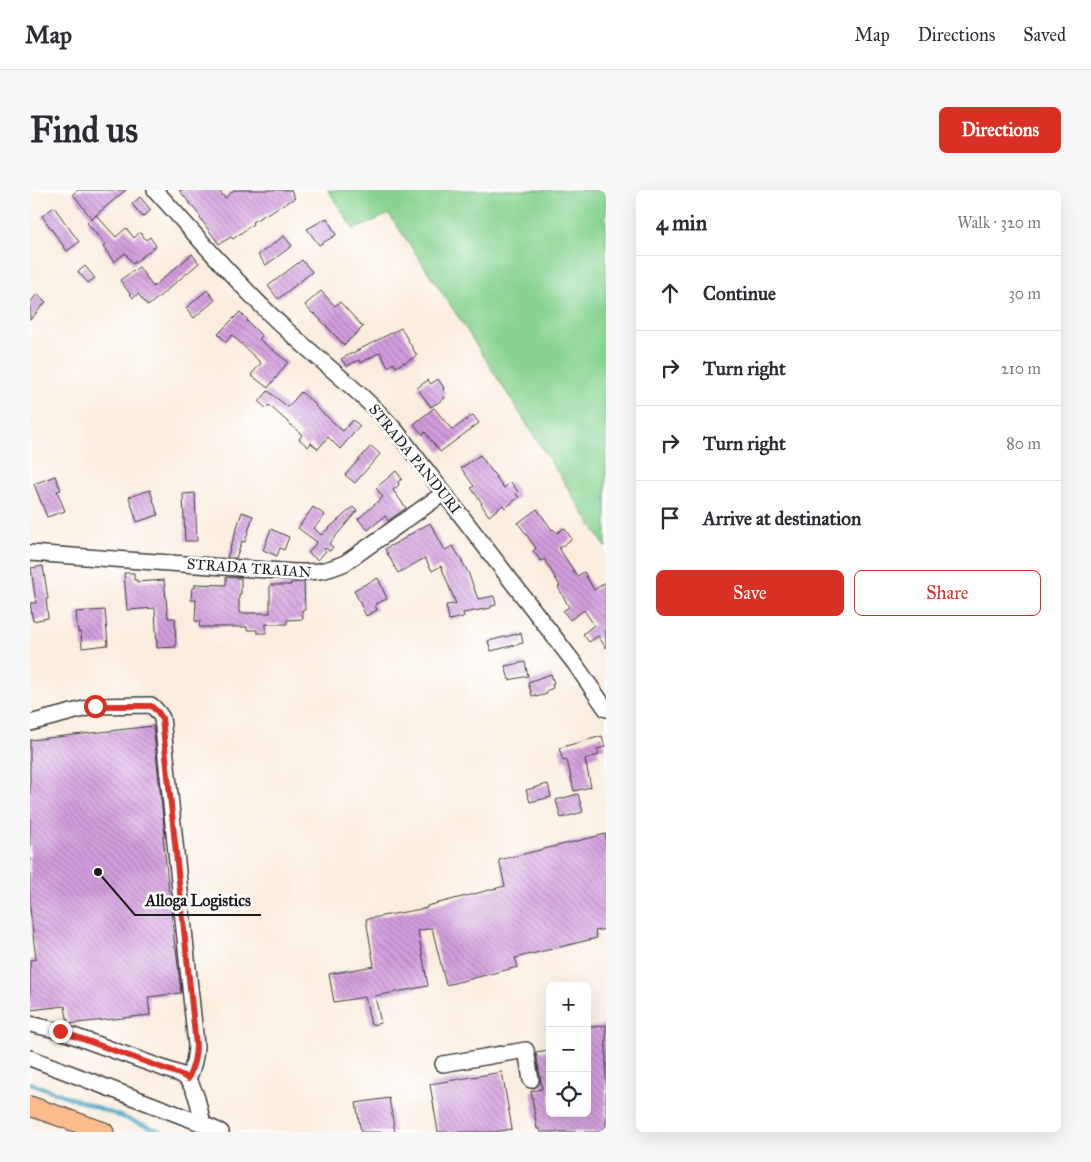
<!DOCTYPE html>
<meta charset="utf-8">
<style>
:root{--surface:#fff;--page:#f7f7f7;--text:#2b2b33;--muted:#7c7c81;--line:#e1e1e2;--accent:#d93025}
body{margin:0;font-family:"IM FELL Great Primer",serif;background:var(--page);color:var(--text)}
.controls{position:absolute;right:15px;bottom:15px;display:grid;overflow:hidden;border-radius:8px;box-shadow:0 5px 20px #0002}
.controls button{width:45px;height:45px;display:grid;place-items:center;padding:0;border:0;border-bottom:1px solid var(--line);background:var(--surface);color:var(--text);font:25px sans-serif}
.stop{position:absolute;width:15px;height:15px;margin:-11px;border:4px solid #d93025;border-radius:50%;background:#fff}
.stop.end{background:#d93025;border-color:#fff;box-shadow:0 1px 5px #0008}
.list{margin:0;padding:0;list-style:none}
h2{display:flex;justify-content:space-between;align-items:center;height:65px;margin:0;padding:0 20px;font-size:21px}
h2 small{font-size:16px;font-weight:400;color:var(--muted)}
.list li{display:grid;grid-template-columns:32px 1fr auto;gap:15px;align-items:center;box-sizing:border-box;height:75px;padding:0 20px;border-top:1px solid var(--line)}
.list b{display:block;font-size:19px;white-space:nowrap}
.list em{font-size:16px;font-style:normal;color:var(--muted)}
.actions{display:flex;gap:10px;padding:15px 20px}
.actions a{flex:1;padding:11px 0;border:1px solid var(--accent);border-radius:8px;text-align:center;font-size:18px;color:var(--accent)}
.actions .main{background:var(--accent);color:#fff}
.icon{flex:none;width:28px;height:28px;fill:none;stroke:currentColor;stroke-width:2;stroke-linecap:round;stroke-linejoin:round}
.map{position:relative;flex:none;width:576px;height:942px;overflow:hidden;border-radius:8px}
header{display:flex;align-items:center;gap:30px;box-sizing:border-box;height:70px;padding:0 25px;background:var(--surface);border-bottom:1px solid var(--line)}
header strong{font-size:24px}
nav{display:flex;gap:28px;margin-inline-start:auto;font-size:18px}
.intro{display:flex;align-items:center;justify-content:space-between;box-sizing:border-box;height:120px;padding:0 30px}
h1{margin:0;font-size:35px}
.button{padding:12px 22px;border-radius:8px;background:var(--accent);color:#fff;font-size:18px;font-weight:700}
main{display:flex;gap:30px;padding:0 30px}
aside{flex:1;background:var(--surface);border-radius:8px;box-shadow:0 5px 20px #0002}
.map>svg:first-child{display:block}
.grass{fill:#87d391;stroke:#527856}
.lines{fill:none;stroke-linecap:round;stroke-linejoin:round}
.stream{stroke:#45a6c4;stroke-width:4}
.building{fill:url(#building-back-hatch)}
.minor-casing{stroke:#3d3b39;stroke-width:18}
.major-casing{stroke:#3d3b39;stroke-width:21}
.minor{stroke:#fff;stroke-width:15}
.major{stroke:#fbbb8d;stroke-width:19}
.route{stroke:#d93025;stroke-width:6}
.labels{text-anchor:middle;stroke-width:5;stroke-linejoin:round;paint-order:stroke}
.street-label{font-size:15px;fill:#1c1c1c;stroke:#fff}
.leader{fill:none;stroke:#1c1c1c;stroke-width:2}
.callout-dot{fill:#1c1c1c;stroke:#fff;stroke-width:2}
.callout-label{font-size:16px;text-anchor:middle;font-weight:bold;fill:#1c1c1c;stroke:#fff;stroke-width:5;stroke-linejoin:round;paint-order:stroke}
</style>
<header>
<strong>Map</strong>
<nav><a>Map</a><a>Directions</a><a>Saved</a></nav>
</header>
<div class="intro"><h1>Find us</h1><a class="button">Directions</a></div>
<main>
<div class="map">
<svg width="576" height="942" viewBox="0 0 576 942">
<defs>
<pattern id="building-back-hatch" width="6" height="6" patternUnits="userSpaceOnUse" patternTransform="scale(1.25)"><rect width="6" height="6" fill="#d29edd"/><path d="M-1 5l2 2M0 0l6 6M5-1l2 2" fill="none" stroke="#aa80b2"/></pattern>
</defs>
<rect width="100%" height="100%" fill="#fff"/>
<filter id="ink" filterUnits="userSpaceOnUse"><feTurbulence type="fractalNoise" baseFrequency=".02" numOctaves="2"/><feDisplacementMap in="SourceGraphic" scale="10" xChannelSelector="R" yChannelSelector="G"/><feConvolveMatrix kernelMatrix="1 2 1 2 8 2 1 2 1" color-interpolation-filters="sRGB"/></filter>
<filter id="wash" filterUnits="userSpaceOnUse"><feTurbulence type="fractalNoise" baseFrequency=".0096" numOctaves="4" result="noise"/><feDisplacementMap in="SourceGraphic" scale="20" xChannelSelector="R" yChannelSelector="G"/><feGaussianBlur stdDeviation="1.12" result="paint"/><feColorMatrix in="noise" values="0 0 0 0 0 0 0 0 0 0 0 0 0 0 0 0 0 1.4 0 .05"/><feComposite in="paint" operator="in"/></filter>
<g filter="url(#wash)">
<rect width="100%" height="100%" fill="#faedde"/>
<!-- grass -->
<polygon class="grass" points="298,0 576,0 576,358 429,128 359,24 324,40"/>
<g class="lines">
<!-- stream -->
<polyline class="stream" points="0,893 133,942"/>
</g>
<g id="blocks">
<!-- building -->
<g class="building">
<polygon points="48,0 96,0 66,25 86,47 96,38 104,48 110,42 116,50 120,47 126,56 103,74 95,63 84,72 73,57 75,55 57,33 66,25 62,29 43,4"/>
<polygon points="149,0 188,0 195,8 204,0 261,0 265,8 222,32 223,34 203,49 201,47 189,54 170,28 171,27"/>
<polygon points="110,7 121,20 113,27 102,14"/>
<polygon points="24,17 49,52 37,61 12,26"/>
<polygon points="297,28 306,45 289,55 277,39"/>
<polygon points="254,46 262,56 236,75 228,65"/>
<polygon points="162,64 169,73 118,116 108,104 103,108 90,90 109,77 123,97"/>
<polygon points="272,70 282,82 248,109 238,96"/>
<polygon points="55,76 65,88 58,93 48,82"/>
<polygon points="177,100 185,110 164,128 156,118"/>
<polygon points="291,101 305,116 310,112 333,137 314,155 284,123 283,124 275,115"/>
<polygon points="7,104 16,112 0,130 0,113"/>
<polygon points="210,122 218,130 217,131 232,146 229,149 258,172 238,198 221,185 231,173 202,145 196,152 188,144"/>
<polygon points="371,138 387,166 374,173 374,172 366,177 364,173 358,177 350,162 331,173 329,170 317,176 311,169"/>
<polygon points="408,189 414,198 413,199 415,203 413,205 415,208 401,217 387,198 398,190 401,194"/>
<polygon points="238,201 258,217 271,202 286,215 285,216 313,241 323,230 330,236 310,259 298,247 288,259 281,253 278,257 269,249 272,245 239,215 236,218 229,212"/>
<polygon points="404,218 422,240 443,225 449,233 410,262 395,242 393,245 384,234"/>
<polygon points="341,256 350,264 325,293 315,285"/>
<polygon points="450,265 474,298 481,292 488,302 486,304 489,307 475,318 473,315 459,326 451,314 452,313 441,298 444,296 431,278"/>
<polygon points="366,281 372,289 368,292 369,295 363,300 376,318 358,331 355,326 338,340 328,329 353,307 346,298"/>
<polygon points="25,286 31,300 27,301 35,321 17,327 4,294"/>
<polygon points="120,300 128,325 107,332 99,307"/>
<polygon points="165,303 167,351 155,351 153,304"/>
<polygon points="283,317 295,325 284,338 291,345 323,317 327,321 299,354 303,357 300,361 295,358 294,359 296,361 288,370 278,363 287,352 268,338"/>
<polygon points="507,319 522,340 523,339 527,343 534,338 542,349 529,358 547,386 554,382 564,400 576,392 576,458 568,446 559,452 553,444 564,435 554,420 540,430 533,421 539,417 528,397 530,396 514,369 511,371 503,361 506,358 488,333"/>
<polygon points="212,322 223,326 215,352 212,351 206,368 197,368"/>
<polygon points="400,333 415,360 423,356 438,382 448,409 464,406 466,415 461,416 461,418 433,423 434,427 419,430 416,415 426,414 411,376 402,381 395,368 368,383 355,359 377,347 377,346"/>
<polygon points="241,339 259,347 254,360 250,358 247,366 233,360"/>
<polygon points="13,376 18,409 16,409 18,428 3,431 0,413 6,413 1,378"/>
<polygon points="94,383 104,383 104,390 107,390 107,392 134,390 138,428 145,428 146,457 127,458 125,418 97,420"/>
<polygon points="196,387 211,388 211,404 209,404 209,423 240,423 240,395 261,395 260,393 274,392 275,420 272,420 273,429 257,430 257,434 236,434 236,443 227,443 227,440 217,440 217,437 169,437 170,431 165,431 166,410 161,410 162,398 165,398 165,394 196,395"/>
<polygon points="348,388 357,409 345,414 347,420 336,426 324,400"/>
<polygon points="75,420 78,455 52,458 51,442 48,443 46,422"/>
<polygon points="491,443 493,453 461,461 458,451"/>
<polygon points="495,472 498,486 479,490 475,476"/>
<polygon points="521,484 524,493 522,494 523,498 516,501 517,504 506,507 506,505 502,506 498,492"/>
<polygon points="123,536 135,646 133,646 145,758 146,758 151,803 118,807 120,825 38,834 35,816 0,820 0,770 6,769 0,718 0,550"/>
<polygon points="572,546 575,557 567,559 569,565 555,569 561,597 544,601 537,570 533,571 529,558"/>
<polygon points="518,594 521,607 500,612 496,600"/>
<polygon points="548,604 553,622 531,628 526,610"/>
<polygon points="576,644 576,739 565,741 567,748 485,768 488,777 416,795 402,738 388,741 398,796 345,806 351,833 341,835 335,807 304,812 299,784 344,776 336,729 397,718 397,716 475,696 469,670"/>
<polygon points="576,835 576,942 510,942 510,939 507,939 501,901 512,899 506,862 520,860 520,923 557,923 557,838"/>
<polygon points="472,882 482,939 465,942 408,942 400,894"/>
<polygon points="359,908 365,942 331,942 326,913"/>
</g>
</g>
</g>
<g filter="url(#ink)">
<use href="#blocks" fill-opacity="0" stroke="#3d3b39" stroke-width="1"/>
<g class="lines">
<defs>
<g id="minor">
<path d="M125 0C165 44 204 90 247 131 287 169 331 201 367 242L545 474 576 519"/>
<path d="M0 363 265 382C287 382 294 382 315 373L414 303"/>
<path d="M0 533 65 516 121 515C126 519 129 523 132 528L166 855C166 867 163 878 158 889"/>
<path d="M0 834 30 841 152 885C167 896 169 918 173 934L191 942"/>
<polyline points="0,868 173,934"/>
<polyline points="413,874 496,860 501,890"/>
</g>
<polyline id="major" points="0,916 74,942"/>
</defs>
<!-- minor casing -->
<use href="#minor" class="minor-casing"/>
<!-- major casing -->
<use href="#major" class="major-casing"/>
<!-- minor -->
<use href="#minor" class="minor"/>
<!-- major -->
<use href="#major" class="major"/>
</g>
</g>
<g class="lines" filter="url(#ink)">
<!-- route -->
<path class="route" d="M30 841 152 885 158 889C163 878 166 867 166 855L132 528 128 522 121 516H65"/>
</g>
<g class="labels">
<!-- street labels -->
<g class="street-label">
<text transform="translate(385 269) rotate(51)" y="5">STRADA PANDURI</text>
<text transform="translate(219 378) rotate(4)" y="5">STRADA TRAIAN</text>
</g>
</g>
<!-- callouts -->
<path class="leader" d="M68 682L105 725H231"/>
<circle class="callout-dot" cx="68" cy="682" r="5"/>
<g class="callout-label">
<text x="168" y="716">Alloga Logistics</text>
</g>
</svg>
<div class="controls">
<button>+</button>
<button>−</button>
<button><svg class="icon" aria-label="locate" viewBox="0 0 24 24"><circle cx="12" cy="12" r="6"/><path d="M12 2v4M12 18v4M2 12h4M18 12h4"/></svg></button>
</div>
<div class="stop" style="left:65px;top:516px"></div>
<div class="stop end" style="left:30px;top:841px"></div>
</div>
<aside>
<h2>4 min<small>Walk · 320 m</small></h2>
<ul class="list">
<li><svg class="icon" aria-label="ahead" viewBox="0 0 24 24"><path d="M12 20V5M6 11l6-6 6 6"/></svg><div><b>Continue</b></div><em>30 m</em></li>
<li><svg class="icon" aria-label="right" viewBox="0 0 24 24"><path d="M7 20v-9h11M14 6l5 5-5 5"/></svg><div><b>Turn right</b></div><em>210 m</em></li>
<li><svg class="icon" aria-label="right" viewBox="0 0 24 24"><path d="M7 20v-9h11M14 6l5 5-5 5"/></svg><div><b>Turn right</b></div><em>80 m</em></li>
<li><svg class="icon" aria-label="arrive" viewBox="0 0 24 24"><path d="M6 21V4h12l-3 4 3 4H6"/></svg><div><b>Arrive at destination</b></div></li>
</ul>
<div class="actions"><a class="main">Save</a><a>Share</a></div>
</aside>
</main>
